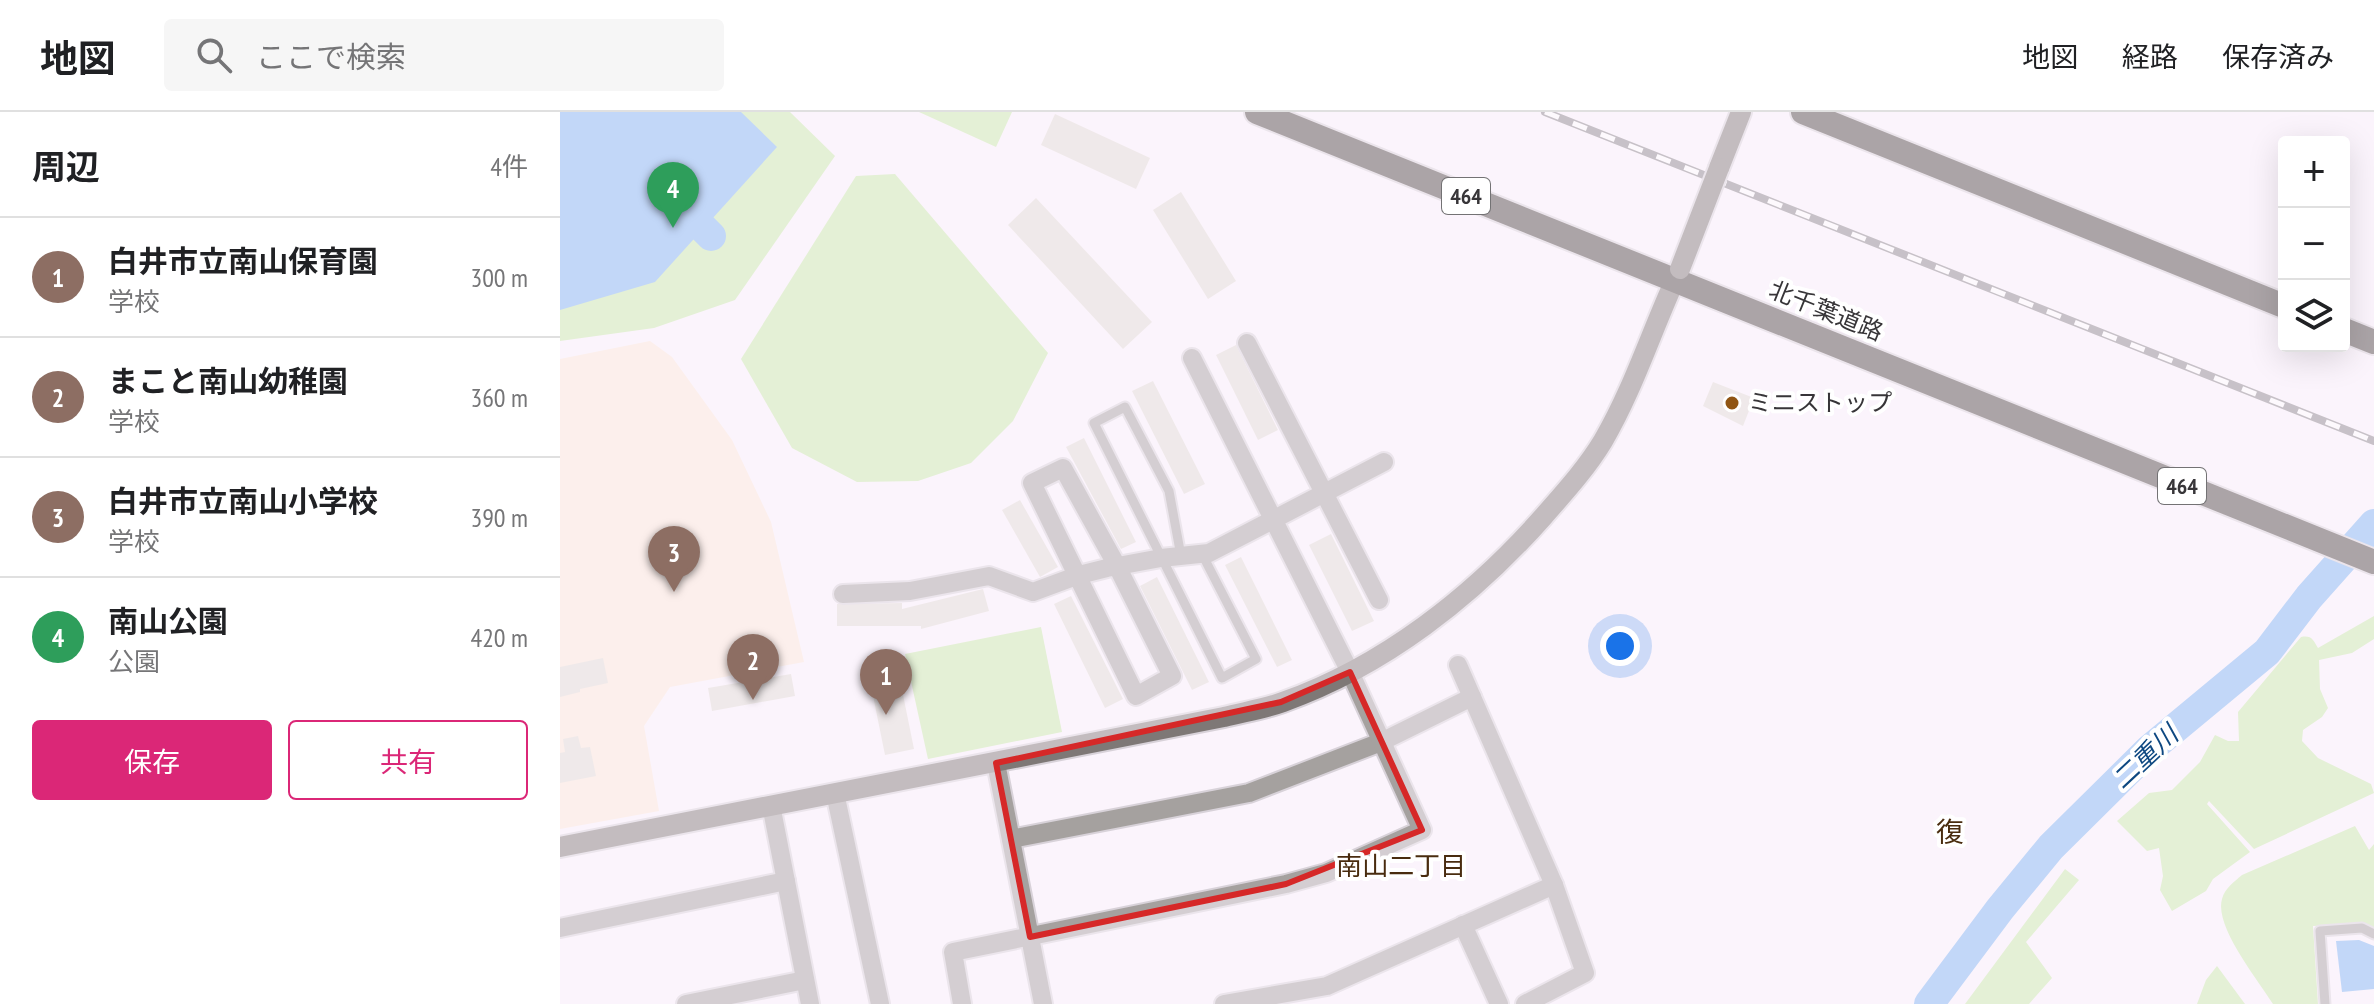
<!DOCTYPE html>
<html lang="ja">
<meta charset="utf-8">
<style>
:root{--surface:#fff;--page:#f6f6f6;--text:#202124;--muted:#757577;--line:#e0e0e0;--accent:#db2777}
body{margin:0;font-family:"PT Sans Narrow","Noto Sans JP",sans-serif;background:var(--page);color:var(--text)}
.controls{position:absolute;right:24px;top:24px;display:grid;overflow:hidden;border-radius:8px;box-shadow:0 8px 32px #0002}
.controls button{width:72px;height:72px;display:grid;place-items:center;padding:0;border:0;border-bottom:2px solid var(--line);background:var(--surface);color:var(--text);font:40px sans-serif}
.you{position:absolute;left:1060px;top:534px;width:28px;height:28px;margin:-20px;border:6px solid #fff;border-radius:50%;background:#1a73e8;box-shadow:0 0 0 12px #1a73e833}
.badge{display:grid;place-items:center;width:52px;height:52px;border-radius:50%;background:var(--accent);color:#fff;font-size:26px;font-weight:700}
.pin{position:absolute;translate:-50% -66px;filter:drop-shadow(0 2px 4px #0008)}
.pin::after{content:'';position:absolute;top:42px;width:28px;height:24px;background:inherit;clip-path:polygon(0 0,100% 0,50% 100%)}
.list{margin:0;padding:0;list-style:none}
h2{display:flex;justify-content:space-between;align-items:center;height:104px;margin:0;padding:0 32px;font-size:34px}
h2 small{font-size:26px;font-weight:400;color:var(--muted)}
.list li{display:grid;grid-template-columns:52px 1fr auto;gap:24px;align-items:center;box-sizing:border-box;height:120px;padding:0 32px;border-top:2px solid var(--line)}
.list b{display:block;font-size:30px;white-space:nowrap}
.list p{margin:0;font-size:26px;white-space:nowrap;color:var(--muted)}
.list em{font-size:26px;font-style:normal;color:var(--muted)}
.actions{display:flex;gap:16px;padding:24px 32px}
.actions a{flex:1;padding:18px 0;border:2px solid var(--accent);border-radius:8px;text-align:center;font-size:28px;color:var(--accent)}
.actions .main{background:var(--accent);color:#fff}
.icon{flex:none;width:44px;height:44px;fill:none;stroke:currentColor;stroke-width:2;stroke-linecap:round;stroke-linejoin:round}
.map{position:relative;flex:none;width:1814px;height:892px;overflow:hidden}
header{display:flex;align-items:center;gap:48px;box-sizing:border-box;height:112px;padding:0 40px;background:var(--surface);border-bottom:2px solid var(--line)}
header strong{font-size:38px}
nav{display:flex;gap:44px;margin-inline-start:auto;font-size:28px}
.search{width:560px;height:72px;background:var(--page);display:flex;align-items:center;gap:20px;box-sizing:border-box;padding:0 28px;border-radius:8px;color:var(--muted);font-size:30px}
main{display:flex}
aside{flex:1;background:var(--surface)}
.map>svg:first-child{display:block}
.education{fill:#fce9d9}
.green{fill:#c8eba9}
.water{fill:#7db4f3}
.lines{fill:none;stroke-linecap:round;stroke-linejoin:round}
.river{stroke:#7db4f3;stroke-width:30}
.building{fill:#e1dcd5}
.lane-casing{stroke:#d8d2d9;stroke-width:13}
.street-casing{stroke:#d8d2d9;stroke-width:22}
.secondary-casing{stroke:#d8d2d9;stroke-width:24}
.highway-casing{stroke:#d8d2d9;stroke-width:28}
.lane{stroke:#a5a19f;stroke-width:9}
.street{stroke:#a5a19f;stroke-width:18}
.secondary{stroke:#7e7876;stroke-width:20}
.highway{stroke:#4b4340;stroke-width:24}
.rail-casing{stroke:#888489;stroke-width:8}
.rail{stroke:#fff;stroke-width:5;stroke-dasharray:15;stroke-linecap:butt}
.secondary-bridge-casing{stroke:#d8d2d9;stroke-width:24;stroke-linecap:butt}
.secondary-bridge{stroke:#7e7876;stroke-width:20}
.marked{fill:none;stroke:#d62828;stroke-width:6;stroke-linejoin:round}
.poi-dot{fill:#905514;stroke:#fff;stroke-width:3}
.labels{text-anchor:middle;stroke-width:8;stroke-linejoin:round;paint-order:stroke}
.shield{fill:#fff;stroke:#737274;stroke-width:2}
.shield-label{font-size:22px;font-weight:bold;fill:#373538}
.street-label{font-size:24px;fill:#373538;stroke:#fff}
.poi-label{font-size:24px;fill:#373538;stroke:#fff;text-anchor:start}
.water-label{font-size:26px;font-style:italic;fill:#0e4881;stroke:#fff}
.neighbourhood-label{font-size:26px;fill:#492c0f;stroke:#fff}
.quarter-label{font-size:28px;fill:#492c0f;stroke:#fff}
</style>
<header>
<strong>地図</strong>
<div class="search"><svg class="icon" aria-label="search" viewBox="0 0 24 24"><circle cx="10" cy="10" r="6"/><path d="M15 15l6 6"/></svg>ここで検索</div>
<nav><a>地図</a><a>経路</a><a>保存済み</a></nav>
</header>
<main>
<aside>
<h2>周辺<small>4件</small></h2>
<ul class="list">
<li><span class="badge" style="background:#8d6e63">1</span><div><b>白井市立南山保育園</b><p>学校</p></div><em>300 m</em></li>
<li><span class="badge" style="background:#8d6e63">2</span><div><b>まこと南山幼稚園</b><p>学校</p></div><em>360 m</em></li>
<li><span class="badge" style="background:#8d6e63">3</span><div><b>白井市立南山小学校</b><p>学校</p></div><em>390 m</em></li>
<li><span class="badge" style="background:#2e9e5b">4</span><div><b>南山公園</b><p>公園</p></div><em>420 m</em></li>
</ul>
<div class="actions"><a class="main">保存</a><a>共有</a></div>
</aside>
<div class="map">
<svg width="1814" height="892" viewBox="0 0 1814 892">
<rect width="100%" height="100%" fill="#fbf4fc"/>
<!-- education -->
<polygon class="education" points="90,229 112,245 172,328 211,410 244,550 110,575 84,614 99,699 0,717 0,247"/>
<!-- green -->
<g class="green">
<polygon points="0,0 230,0 275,44 175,188 94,216 0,229"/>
<polygon points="359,0 452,0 436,35"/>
<polygon points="335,62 488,241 453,309 411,351 358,369 297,370 232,336 181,247 296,64"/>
<path d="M1814 504V527L1792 541 1759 548 1760 577 1768 596 1762 605 1743 618 1742 629 1758 646 1811 672 1814 681 1694 737 1649 689 1647 692 1690 740 1653 767 1646 779 1612 799 1600 778 1603 764 1599 736 1587 739 1557 709 1589 681 1612 678 1640 650 1655 623 1668 629H1679L1678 600 1741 525C1752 523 1753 528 1758 536Z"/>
<polygon points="481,515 502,620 368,647 345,542"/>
<path d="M1795 714 1809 738 1814 732V816L1804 812 1753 814 1758 892H1713C1698 868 1654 814 1662 787 1665 776 1674 770 1682 763Z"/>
<polygon points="1505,757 1519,768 1466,830 1492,866 1469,892 1405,892"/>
<polygon points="1657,854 1685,892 1637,892 1646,868"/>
</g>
<!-- water -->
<g class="water">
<polygon points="0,0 181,0 217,35 95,170 0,198"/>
<polygon points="1799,828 1814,834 1814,877 1782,880 1776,829"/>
</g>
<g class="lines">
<!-- river -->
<g class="river">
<polyline points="116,89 151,124"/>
<polyline points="1369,892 1440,797 1491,735 1590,637 1707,540 1749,485 1814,412"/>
</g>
</g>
<!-- building -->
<g class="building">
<polygon points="495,2 590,46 576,77 481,33"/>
<polygon points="621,80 676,169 648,187 593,98"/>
<polygon points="476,86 592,210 563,237 448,113"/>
<polygon points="676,233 718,318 698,328 656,243"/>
<polygon points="593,269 645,372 624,382 572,279"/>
<polygon points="1153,270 1194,286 1183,314 1143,294"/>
<polygon points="524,326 576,430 561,437 506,335"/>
<polygon points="460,388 498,455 480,465 442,398"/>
<polygon points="771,422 814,509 792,519 749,433"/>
<polygon points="681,445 732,548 717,555 665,453"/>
<polygon points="597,465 649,570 632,578 580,474"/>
<polygon points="423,477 429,499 361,517 361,514 277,514 277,492 342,491 342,497"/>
<polygon points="511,484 563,587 545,596 494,492"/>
<polygon points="43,546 48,571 20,577 20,580 0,585 0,555"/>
<polygon points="336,548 354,637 325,643 307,554"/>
<polygon points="231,562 235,584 152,599 148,576"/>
<polygon points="18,624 21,636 30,635 36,664 0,671 0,641 5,640 3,627"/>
</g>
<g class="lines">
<defs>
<g id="lane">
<polyline points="621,444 609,379 565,295 534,311 662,566 696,547 642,442"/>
<polyline points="1765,892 1760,819 1802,816 1814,822"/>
</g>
<g id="street">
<polyline points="687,231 819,488"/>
<polygon points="503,356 557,454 612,564 576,584 472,371"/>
<polyline points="283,482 350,479 429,464 473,480 519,463 547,456 601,446 649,441 824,350"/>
<polyline points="898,553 994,773 1025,861 965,892"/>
<polyline points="436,651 483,892"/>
<polyline points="275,681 320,892"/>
<polyline points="211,693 250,892"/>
<polyline points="451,727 689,681 821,630 912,585"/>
<polyline points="903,813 939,892"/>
<polyline points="0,816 226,769"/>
<polyline points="126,892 245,868"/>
<polyline points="402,892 393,840 726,772 766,761 862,718 790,560 632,246"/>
<polyline points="664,892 767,874 994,773"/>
</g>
<g id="secondary">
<polyline points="1159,56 1181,0"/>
<path d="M0 735 664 605C683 600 704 597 723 590 824 554 912 485 983 405 1004 381 1026 357 1043 329 1075 274 1093 214 1120 157"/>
</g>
<g id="highway">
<polyline points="697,0 1814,450"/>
<polyline points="1243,0 1724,194"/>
<polyline points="1784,218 1814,230"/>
</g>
</defs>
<!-- lane casing -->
<use href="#lane" class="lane-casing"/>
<!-- street casing -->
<use href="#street" class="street-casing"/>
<!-- secondary casing -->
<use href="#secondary" class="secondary-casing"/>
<!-- highway casing -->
<use href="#highway" class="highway-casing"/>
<!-- lane -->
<use href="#lane" class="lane"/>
<!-- street -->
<use href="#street" class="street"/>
<!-- secondary -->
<use href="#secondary" class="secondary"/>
<!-- highway -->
<use href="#highway" class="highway"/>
<defs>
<polyline id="rail" points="985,0 1814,329"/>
</defs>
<!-- rail casing -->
<use href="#rail" class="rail-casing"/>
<!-- rail -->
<use href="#rail" class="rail"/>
<defs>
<polyline id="secondary-bridge" points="1120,157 1159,56"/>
</defs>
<!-- secondary-bridge casing -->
<use href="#secondary-bridge" class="secondary-bridge-casing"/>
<!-- secondary-bridge -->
<use href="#secondary-bridge" class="secondary-bridge"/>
</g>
<!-- marked area -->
<path d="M0 0H1814V892H0ZM790 560 862 718 726 772 470 825 436 651 721 590Z" fill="#fbf4fc" fill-opacity=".55" fill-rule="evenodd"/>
<path class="marked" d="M790 560 862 718 726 772 470 825 436 651 721 590Z"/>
<!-- markers -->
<circle class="poi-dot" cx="1172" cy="291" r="8"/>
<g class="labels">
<!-- shield labels -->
<g class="shield">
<rect x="882" y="66" width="48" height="36" rx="6"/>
<rect x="1598" y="356" width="48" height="36" rx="6"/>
</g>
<g class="shield-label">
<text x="906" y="92">464</text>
<text x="1622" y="382">464</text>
</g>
<!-- street labels -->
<g class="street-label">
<text transform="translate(1266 199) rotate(22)" y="8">北千葉道路</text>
</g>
<!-- poi labels -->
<g class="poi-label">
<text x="1188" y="299">ミニストップ</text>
</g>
<!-- water labels -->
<g class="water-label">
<text transform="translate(1585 645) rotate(-43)" y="9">二重川</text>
</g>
<!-- neighbourhood labels -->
<g class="neighbourhood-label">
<text x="841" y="763">南山二丁目</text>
</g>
<!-- quarter labels -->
<g class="quarter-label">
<text x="1390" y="730">復</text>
</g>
</g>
</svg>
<div class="controls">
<button>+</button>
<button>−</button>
<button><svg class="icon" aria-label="layers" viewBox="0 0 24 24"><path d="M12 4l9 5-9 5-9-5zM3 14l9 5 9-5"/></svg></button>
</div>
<div class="you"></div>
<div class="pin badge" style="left:326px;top:603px;background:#8d6e63">1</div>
<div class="pin badge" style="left:193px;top:588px;background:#8d6e63">2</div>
<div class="pin badge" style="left:114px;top:480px;background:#8d6e63">3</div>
<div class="pin badge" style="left:113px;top:116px;background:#2e9e5b">4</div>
</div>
</main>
